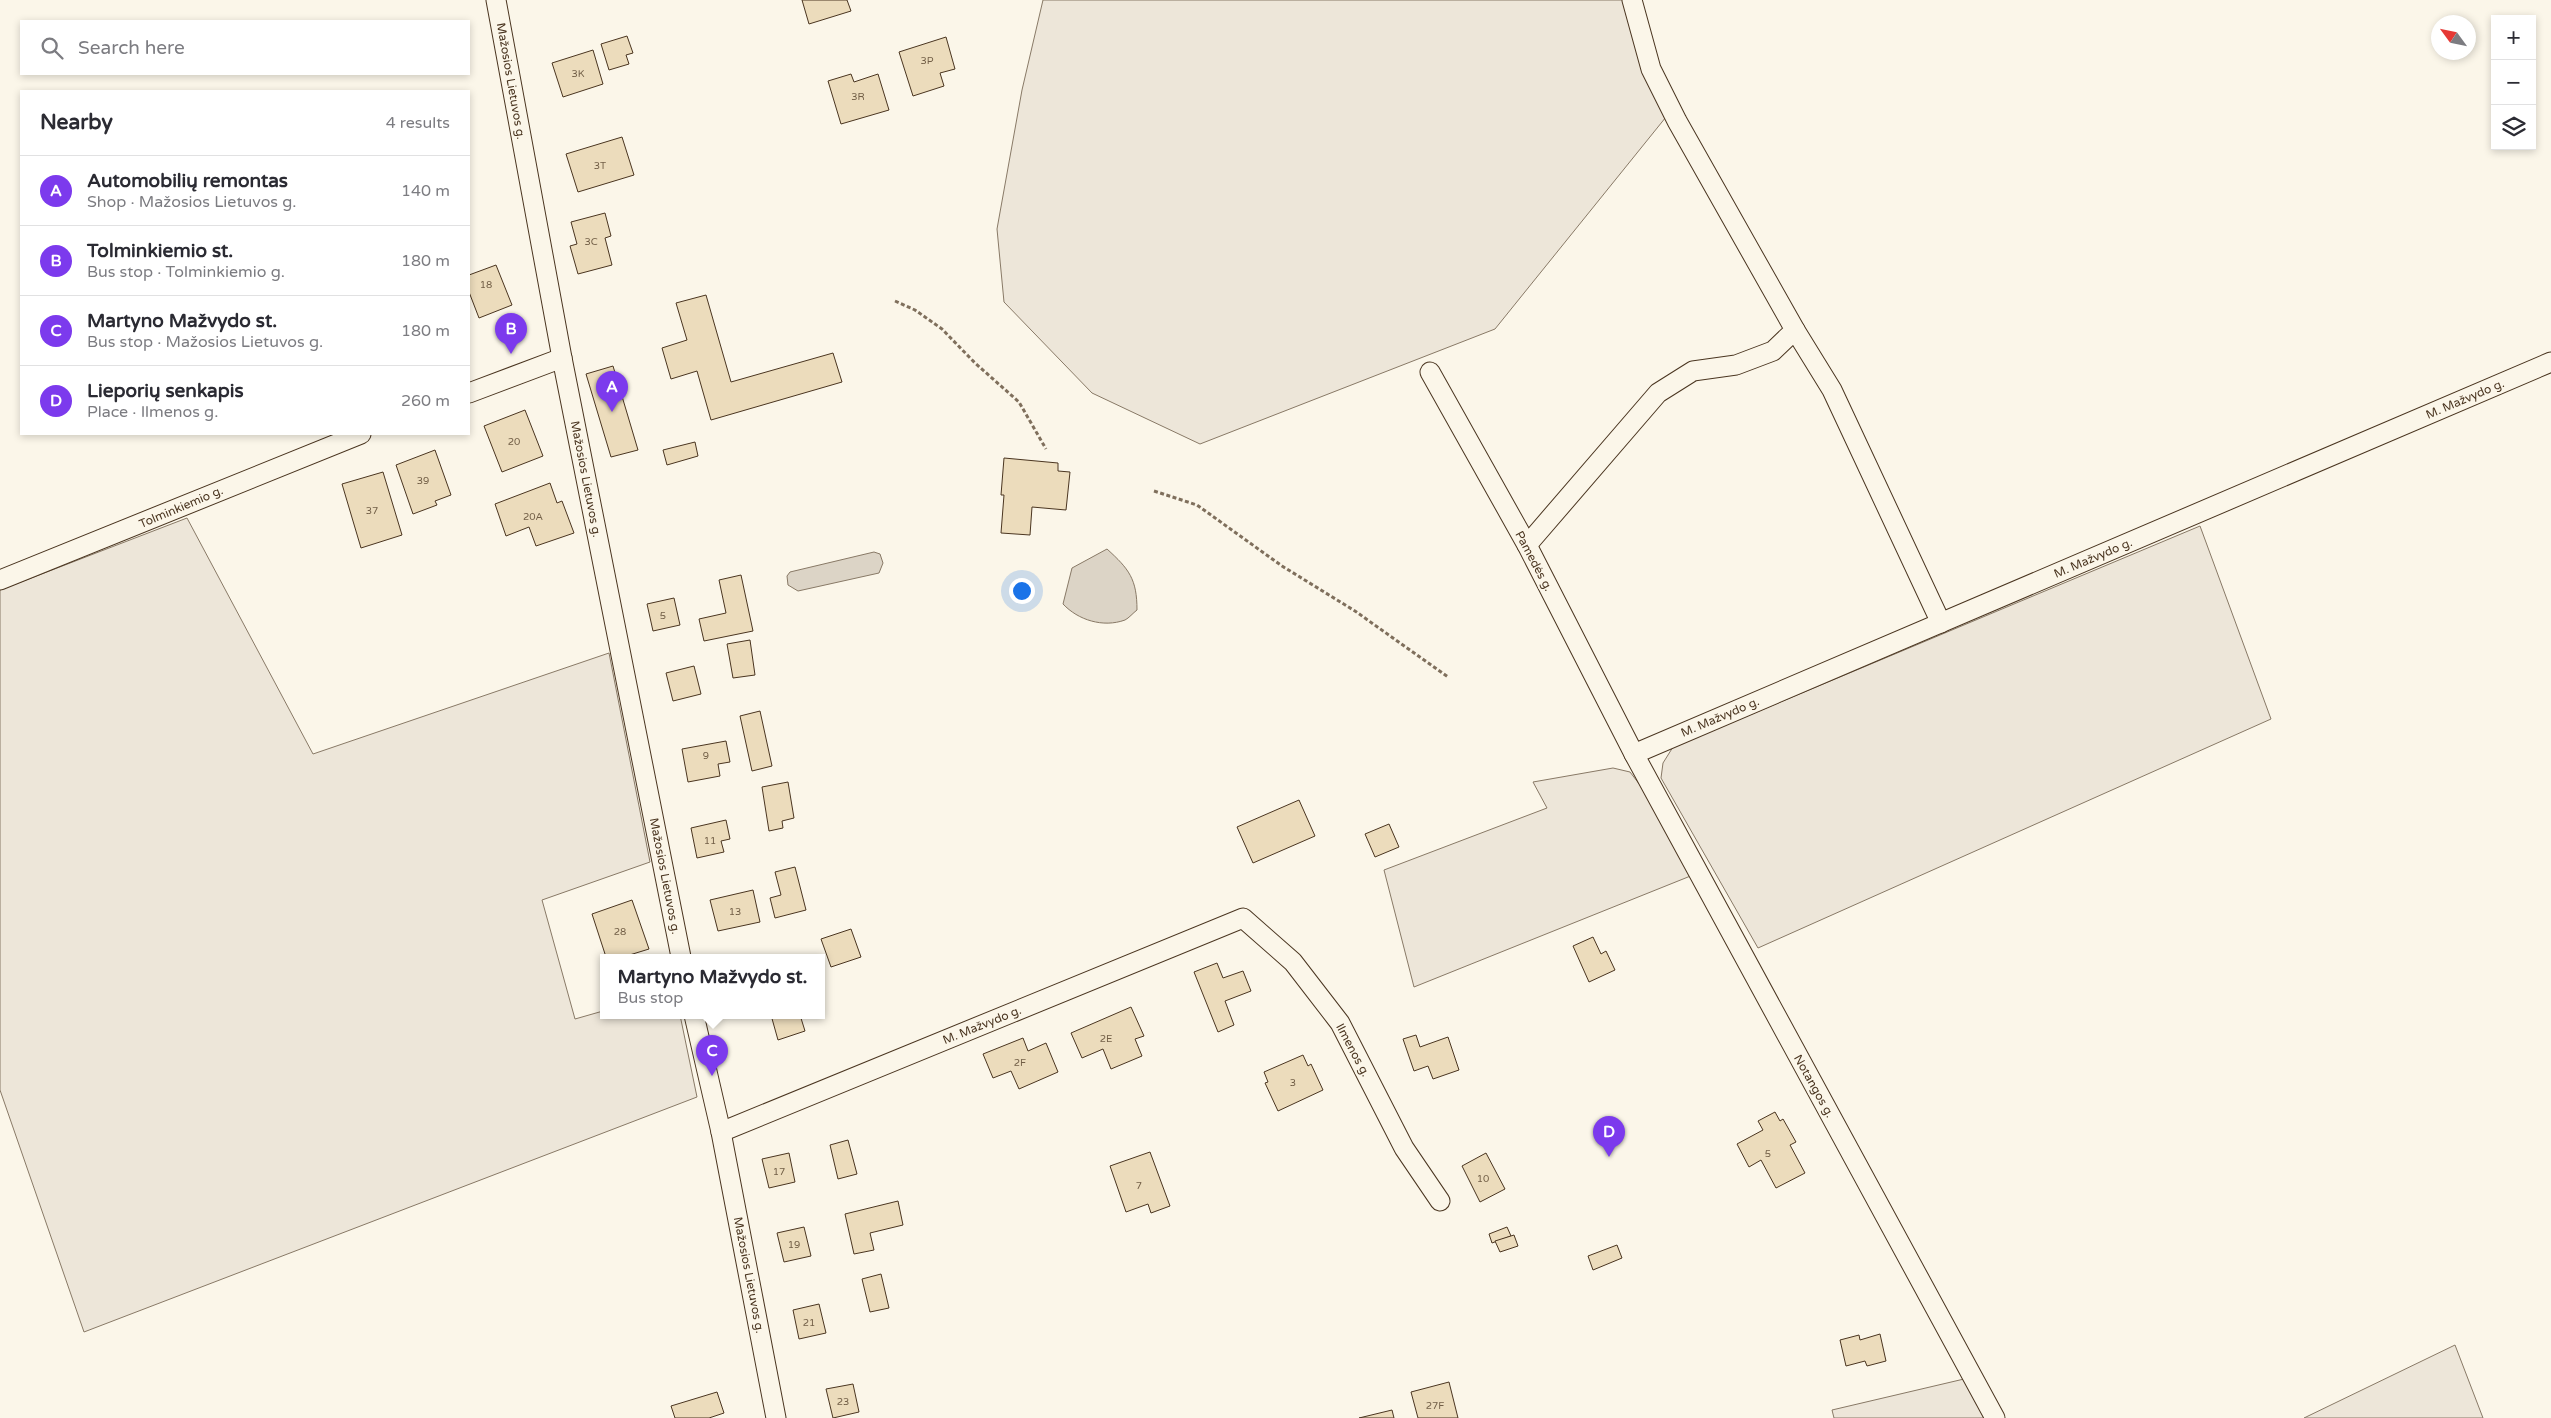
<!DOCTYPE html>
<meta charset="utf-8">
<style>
:root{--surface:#fff;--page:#f7f7f7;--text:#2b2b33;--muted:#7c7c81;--line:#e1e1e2;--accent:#7c3aed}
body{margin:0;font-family:"Varela Round",sans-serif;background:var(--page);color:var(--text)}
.controls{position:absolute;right:15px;top:15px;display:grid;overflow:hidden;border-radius:0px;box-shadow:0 2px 8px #0003}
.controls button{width:45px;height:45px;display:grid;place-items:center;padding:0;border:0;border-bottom:1px solid var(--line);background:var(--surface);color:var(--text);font:25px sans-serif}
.compass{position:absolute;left:2431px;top:15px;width:45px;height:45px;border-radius:50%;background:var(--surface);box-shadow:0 2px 8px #0003;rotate:303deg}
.you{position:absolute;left:1021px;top:590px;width:18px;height:18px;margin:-12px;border:4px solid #fff;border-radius:50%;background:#1a73e8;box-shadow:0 0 0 8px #1a73e833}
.badge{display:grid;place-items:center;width:32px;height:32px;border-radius:50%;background:var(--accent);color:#fff;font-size:16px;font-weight:700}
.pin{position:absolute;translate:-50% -41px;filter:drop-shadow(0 1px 2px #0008)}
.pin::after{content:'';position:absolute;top:26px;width:18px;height:15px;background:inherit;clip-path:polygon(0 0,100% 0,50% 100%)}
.popup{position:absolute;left:600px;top:954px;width:225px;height:65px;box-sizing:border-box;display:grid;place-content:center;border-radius:0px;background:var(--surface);filter:drop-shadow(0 1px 4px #0005);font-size:16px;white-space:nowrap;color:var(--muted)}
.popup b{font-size:19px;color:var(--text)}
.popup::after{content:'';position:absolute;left:50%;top:100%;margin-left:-10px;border:10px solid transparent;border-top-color:var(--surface)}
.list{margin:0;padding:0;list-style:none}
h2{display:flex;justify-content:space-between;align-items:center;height:65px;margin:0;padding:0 20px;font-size:21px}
h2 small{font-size:16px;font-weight:400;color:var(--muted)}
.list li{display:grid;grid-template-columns:32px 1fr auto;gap:15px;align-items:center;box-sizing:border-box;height:70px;padding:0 20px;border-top:1px solid var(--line)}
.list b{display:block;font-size:19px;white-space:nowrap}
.list p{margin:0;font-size:16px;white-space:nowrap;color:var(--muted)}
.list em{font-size:16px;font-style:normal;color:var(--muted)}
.icon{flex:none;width:28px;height:28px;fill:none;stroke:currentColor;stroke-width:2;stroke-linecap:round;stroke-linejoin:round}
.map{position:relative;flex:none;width:2551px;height:1418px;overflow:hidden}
.search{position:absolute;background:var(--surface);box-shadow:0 2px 8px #0003;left:20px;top:20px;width:450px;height:55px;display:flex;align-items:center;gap:12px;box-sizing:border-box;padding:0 18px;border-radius:0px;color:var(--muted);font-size:19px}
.panel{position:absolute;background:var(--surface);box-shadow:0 2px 8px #0003;left:20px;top:90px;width:450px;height:345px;border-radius:0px}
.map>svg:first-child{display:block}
.green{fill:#ede6d9;stroke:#887966}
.water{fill:#dcd4c6;stroke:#887966}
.building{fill:#ecdcbc;stroke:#4a3520}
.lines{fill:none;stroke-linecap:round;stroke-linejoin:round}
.street-casing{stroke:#4a3520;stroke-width:21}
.path{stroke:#7f6f5c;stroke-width:3;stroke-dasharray:4 2.5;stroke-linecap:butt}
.street{stroke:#fbf6e9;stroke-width:19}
.labels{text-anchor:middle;stroke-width:4;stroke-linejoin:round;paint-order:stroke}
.number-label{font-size:10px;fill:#725f47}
.street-label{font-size:12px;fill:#4a3520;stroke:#fbf6e9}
</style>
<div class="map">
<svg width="2551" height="1418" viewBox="0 0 2551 1418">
<rect width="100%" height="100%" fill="#fbf6e9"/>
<!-- green -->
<g class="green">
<polygon points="1043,0 1629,0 1666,117 1495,329 1200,444 1092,393 1004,302 997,229 1022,90"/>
<polygon points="187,518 313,754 609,653 650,862 542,900 575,1019 603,1011 603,1015 680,1015 697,1097 84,1332 0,1090 0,590"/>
<polygon points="2200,526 2271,719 1758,948 1661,778 1663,763 1673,747"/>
<polygon points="1613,768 1630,772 1640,785 1693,875 1414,987 1384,870 1547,808 1533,782"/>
<polygon points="2455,1345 2483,1418 2304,1418"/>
<polygon points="1964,1379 1985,1418 1834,1418 1832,1410"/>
</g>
<!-- water -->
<g class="water">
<path d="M1107 549C1129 569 1137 579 1137 610 1133 613 1129 618 1125 620 1103 628 1078 620 1063 604L1072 568Z"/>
<polygon points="874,552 880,554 883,563 879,573 798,591 788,585 787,576 790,572"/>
</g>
<!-- building -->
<g class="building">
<polygon points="802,0 847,0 851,11 809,24"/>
<polygon points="627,36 633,53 626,55 629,64 609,70 601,44"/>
<polygon points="946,37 955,69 940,73 944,86 913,96 899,52"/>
<polygon points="593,50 603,84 563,97 552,63"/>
<polygon points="851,74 854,82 878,74 889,110 841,124 828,81"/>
<polygon points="622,137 634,175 578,192 566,154"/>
<polygon points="605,213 611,236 605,238 612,265 578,274 570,246 577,244 571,222"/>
<polygon points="496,265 512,305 479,318 469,292 469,275"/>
<polygon points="706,295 731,382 833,353 842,382 711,420 697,371 671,379 662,348 687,340 676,303"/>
<polygon points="613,366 638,450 611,457 586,374"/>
<polygon points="525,410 543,456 502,472 484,426"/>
<polygon points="695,442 698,456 667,465 663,450"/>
<polygon points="435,450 451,495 435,501 437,505 413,514 396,465"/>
<polygon points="1004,458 1058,463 1058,471 1070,472 1066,510 1032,507 1030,535 1001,533 1004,495 1001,495"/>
<polygon points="383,472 402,535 361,548 342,484"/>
<polygon points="550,483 557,503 562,501 574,533 536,546 529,527 506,536 495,504"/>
<polygon points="741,575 753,631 704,641 699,619 726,613 719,580"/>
<polygon points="674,598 680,625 653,631 647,604"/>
<polygon points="750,640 755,675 733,678 727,644"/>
<polygon points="694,666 701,694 673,701 666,673"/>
<polygon points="760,711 772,766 752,771 740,716"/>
<polygon points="726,741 730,762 718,764 720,776 688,782 682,749"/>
<polygon points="788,782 794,818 782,821 783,828 769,831 762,787"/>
<polygon points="1299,800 1315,836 1253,863 1237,827"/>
<polygon points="726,820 730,839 721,841 724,852 697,858 691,828"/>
<polygon points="1389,824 1399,847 1375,857 1365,834"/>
<polygon points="795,867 806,910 775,918 770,898 781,895 775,872"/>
<polygon points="753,890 760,922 718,931 710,900"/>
<polygon points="632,900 649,949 623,957 606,957 592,914"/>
<polygon points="851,929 861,957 831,967 821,939"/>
<polygon points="1593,937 1601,954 1606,951 1615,970 1589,982 1573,946"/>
<polygon points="1217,963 1223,978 1243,971 1251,991 1225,1001 1234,1025 1218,1032 1194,972"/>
<polygon points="1131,1007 1144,1036 1135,1039 1142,1056 1111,1069 1103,1049 1082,1058 1071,1033"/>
<polygon points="771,1015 800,1015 805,1031 778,1040"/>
<polygon points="1416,1035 1420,1047 1448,1037 1459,1070 1433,1079 1428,1066 1414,1071 1403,1039"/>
<polygon points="1023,1038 1028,1051 1046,1043 1058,1072 1019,1089 1011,1071 993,1078 983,1054"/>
<polygon points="1303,1055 1308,1066 1311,1064 1323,1090 1278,1111 1265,1083 1268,1082 1264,1072"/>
<polygon points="1775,1112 1780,1121 1783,1119 1796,1142 1790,1145 1805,1173 1776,1188 1761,1160 1749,1167 1737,1144 1763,1130 1758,1121"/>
<polygon points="848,1140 857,1174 838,1179 830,1145"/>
<polygon points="1150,1152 1170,1206 1151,1213 1148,1204 1126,1212 1110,1166"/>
<polygon points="789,1153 795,1182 769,1188 762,1159"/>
<polygon points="1486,1153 1505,1189 1480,1202 1462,1166"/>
<polygon points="898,1201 903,1225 870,1233 874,1250 854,1254 845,1214"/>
<polygon points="804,1227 811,1256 784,1262 777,1233"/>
<polygon points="1507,1227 1511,1236 1492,1243 1489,1234"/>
<polygon points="1514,1235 1518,1246 1500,1252 1495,1241"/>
<polygon points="1617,1245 1622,1258 1593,1270 1588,1256"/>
<polygon points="881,1274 889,1308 870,1312 862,1279"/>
<polygon points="819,1304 826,1333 799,1339 793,1310"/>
<polygon points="1880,1334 1886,1361 1867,1366 1865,1361 1846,1366 1840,1340 1859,1335 1860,1340"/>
<polygon points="1449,1382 1458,1418 1418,1418 1411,1392"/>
<polygon points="853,1384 859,1412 833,1418 826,1389"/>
<polygon points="717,1392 724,1413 709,1418 675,1418 671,1406"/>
<polygon points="1392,1410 1394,1418 1359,1418"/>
</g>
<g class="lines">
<defs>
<g id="street">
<polyline points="496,0 562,358 681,957"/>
<polyline points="1795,330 1832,390 1941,623"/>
<polyline points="1430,372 1527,545 1634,754 1995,1418"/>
<polyline points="469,393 562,358"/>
<polyline points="1527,545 1658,393 1693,371 1736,365 1773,351 1795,330 1677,121 1651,69 1632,0"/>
<polyline points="0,580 361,434"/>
<polyline points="1634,754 2551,362"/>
<polyline points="694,1015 721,1132 776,1418"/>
<polyline points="721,1132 1243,918 1293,962 1340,1023 1404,1148 1440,1201"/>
</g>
</defs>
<!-- street casing -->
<use href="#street" class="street-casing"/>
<!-- path -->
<g class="path">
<polyline points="895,301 915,310 942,329 975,363 1019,402 1046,449"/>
<polyline points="1154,491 1197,505 1282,566 1355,611 1448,677"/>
</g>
<!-- street -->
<use href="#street" class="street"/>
</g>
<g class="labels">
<!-- number labels -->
<g class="number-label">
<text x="927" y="64">3P</text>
<text x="578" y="77">3K</text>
<text x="858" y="100">3R</text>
<text x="600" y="169">3T</text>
<text x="591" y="245">3C</text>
<text x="486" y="288">18</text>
<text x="514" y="445">20</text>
<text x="423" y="484">39</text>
<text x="372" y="514">37</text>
<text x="533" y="520">20A</text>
<text x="663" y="619">5</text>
<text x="706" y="759">9</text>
<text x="710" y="844">11</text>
<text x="735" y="915">13</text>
<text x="620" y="935">28</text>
<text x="1106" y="1042">2E</text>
<text x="1020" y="1066">2F</text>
<text x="1293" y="1086">3</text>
<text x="1768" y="1157">5</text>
<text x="779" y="1175">17</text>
<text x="1483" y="1182">10</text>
<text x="1139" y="1189">7</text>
<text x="794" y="1248">19</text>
<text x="809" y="1326">21</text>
<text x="843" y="1405">23</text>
<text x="1435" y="1409">27F</text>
</g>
<!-- street labels -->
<g class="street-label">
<text transform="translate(511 81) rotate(80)" y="4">Mažosios Lietuvos g.</text>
<text transform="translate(2465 399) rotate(-23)" y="4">M. Mažvydo g.</text>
<text transform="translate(586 479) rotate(79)" y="4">Mažosios Lietuvos g.</text>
<text transform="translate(181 507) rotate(-23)" y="4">Tolminkiemio g.</text>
<text transform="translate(2093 558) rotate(-23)" y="4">M. Mažvydo g.</text>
<text transform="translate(1534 561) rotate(62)" y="4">Pamedės g.</text>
<text transform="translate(1720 717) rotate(-23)" y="4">M. Mažvydo g.</text>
<text transform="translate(665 876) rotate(79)" y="4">Mažosios Lietuvos g.</text>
<text transform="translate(982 1025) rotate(-22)" y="4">M. Mažvydo g.</text>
<text transform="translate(1353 1050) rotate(62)" y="4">Ilmenos g.</text>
<text transform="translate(1814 1086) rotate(61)" y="4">Notangos g.</text>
<text transform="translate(749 1275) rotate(79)" y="4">Mažosios Lietuvos g.</text>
</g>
</g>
</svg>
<div class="controls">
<button>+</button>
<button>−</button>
<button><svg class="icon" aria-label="layers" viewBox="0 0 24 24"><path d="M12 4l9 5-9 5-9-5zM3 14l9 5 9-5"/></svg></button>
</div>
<svg class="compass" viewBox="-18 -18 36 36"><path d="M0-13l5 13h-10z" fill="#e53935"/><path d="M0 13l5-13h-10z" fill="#7c7c81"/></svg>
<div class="you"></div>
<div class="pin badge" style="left:612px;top:412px">A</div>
<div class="pin badge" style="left:511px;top:354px">B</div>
<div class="pin badge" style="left:712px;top:1076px">C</div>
<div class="popup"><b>Martyno Mažvydo st.</b>Bus stop</div>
<div class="pin badge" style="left:1609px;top:1157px">D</div>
<div class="search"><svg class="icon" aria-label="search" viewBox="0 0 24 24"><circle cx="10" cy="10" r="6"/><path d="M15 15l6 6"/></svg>Search here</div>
<section class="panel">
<h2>Nearby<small>4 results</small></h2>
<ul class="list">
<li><span class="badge">A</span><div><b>Automobilių remontas</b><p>Shop · Mažosios Lietuvos g.</p></div><em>140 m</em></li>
<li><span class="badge">B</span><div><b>Tolminkiemio st.</b><p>Bus stop · Tolminkiemio g.</p></div><em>180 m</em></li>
<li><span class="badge">C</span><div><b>Martyno Mažvydo st.</b><p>Bus stop · Mažosios Lietuvos g.</p></div><em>180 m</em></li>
<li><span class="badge">D</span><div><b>Lieporių senkapis</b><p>Place · Ilmenos g.</p></div><em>260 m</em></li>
</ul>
</section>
</div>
